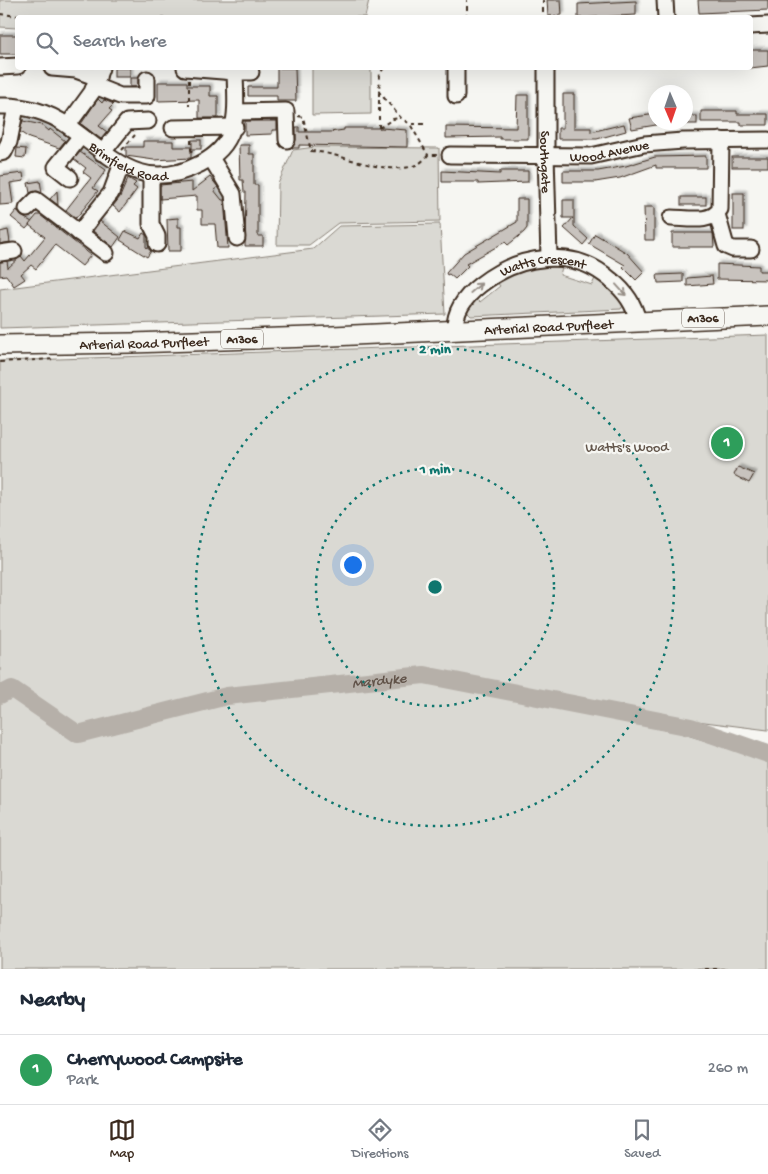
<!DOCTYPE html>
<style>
:root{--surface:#fff;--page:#f2f2f3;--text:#1f2937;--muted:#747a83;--line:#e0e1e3;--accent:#3b2a1e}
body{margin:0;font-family:"Gochi Hand",sans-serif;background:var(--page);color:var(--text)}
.compass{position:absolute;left:648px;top:85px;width:45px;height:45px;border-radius:50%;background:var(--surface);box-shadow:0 5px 20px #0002;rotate:178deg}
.you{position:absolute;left:352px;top:564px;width:18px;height:18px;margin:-12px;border:4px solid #fff;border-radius:50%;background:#1a73e8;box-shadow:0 0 0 8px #1a73e833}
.badge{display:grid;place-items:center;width:32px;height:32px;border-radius:50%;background:var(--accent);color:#fff;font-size:16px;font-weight:700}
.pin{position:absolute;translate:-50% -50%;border:2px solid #fff;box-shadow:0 1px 5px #0006}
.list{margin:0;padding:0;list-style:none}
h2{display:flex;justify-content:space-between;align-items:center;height:65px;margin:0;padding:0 20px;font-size:21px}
h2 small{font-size:16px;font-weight:400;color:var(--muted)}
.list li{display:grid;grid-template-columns:32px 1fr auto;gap:15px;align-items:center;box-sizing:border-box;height:70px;padding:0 20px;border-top:1px solid var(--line)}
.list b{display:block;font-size:19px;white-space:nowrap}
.list p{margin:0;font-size:16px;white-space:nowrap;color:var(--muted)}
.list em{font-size:16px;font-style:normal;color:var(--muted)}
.icon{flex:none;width:28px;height:28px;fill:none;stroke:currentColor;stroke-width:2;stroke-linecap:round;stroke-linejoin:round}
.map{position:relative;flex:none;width:768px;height:969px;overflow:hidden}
.search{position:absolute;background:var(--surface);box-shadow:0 5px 20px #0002;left:15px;right:15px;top:15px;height:55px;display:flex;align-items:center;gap:12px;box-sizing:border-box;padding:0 18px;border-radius:5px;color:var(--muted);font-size:19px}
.sheet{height:135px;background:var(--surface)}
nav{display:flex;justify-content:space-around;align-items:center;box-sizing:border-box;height:70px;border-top:1px solid var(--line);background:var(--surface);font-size:14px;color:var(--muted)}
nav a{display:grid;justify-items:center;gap:2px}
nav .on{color:var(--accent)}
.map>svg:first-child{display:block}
.green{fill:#dad9d3;stroke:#8a8278}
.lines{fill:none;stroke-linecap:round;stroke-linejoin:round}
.river{stroke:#b6b0a9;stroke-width:18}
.building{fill:#c8c3be;stroke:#3b2a1e;filter:url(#shadow)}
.minor-casing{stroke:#3b2a1e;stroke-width:19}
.major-casing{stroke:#3b2a1e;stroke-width:22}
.path{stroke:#3b2a1e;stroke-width:2;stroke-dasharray:4 4;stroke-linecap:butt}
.minor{stroke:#f6f6f2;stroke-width:15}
.major{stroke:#f6f6f2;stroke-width:19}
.oneway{stroke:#989088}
.ring{fill:none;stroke:#0f766e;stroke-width:2.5;stroke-dasharray:2.5 5}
.labels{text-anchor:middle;stroke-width:4.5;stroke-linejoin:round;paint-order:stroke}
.shield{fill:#f6f6f2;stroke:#73675e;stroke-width:1}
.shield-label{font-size:12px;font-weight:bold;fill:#3b2a1e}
.street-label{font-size:14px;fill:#3b2a1e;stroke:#f6f6f2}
.park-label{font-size:14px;fill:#63564b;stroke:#f6f6f2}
.water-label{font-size:15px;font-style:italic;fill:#605248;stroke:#f6f6f2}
.centre{fill:#0f766e;stroke:#f6f6f2;stroke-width:2.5}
.ring-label{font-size:15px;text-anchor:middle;font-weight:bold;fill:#0f766e;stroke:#f6f6f2;stroke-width:4.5;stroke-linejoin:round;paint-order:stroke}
</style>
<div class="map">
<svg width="768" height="969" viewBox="0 0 768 969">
<defs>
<filter id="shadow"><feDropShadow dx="2.5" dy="-2.5" stdDeviation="1" flood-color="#0004"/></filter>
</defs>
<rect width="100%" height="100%" fill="#f6f6f2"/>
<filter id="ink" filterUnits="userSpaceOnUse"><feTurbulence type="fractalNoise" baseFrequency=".02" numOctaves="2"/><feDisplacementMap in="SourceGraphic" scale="10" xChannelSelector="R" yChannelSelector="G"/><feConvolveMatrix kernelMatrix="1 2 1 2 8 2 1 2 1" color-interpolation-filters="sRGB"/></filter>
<g filter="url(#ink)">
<!-- green -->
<g class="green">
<polygon points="0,0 369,0 365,17 18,18 17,28 0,27"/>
<polygon points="312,68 371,68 371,114 312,115"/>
<polygon points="315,147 439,148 440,221 338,223 309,245 277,245 278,184 293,150"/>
<polygon points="440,224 445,314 0,328 0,289 313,249 339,226"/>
<polygon points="563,263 560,275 592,285 596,276 621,296 624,304 621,309 471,316 466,311 474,296 480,302 500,286 493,277 498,274"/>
<polygon points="768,335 768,730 673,718 674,731 768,760 768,969 0,969 0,361"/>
</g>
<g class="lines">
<!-- river -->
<path class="river" id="s1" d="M0 695 12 689 78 734 227 696 424 675 691 727 768 754"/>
</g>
<!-- building -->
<g class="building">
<polygon points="547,0 561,0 562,15 548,16"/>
<polygon points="698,0 768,0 768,10 699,13"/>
<polygon points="636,1 636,15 578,18 578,4"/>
<rect x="0" y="35" width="18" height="19"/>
<polygon points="751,50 768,50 768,66 750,68"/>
<rect x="114" y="68" width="16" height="9"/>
<polygon points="277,68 295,68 296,101 277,101 277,96 248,96 248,87 277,87"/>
<rect x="130" y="78" width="8" height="9"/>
<polygon points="158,82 187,82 187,86 210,86 210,96 218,96 218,118 199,118 199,100 158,101"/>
<polygon points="563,94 574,94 574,128 591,128 591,132 624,124 626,131 597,139 558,139 558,128 563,128"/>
<polygon points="517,95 528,95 528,139 500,139 500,137 446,138 446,127 516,128"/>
<polygon points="98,99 102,103 104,100 114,104 109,109 112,111 99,126 107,132 101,139 81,124"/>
<polygon points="701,111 737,111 737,114 768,114 768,125 741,125 741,122 701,122"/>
<polygon points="656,114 656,125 632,129 629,118"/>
<rect x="686" y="116" width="11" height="8"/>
<polygon points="23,119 23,121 42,125 49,131 50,129 65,141 59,148 29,138 20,132"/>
<polygon points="245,121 277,121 277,130 272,130 272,134 245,135"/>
<polygon points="296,127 299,127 299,132 330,132 344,130 344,128 381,128 407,130 407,147 299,145 299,148 292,148 296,140"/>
<rect x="192" y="140" width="9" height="9"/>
<polygon points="143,141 173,141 173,147 191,147 191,158 154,160 126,156 126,147 143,147"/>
<polygon points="239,145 249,145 249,154 254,154 254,185 258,185 258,236 263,236 263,246 245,246 246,192 244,192 243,180 240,180"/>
<polygon points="17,148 26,149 25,158 16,157"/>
<polygon points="80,152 106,170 93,188 98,191 76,218 66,210 91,178 83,172 86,168 74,159"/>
<polygon points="706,156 706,168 656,168 656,165 620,178 595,182 563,182 563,171 598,171 626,166 655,157"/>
<rect x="732" y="157" width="36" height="10"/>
<polygon points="442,171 500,174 500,171 528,171 528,182 478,184 478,182 442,182"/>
<polygon points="23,173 24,181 10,183 13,204 0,205 0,176"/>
<polygon points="210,177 218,187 214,190 222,200 224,200 228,248 217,248 215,224 202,224 202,210 197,210 197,196 160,199 160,185 192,182 192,191"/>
<polygon points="128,178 136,183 133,186 137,189 120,212 113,206 120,197"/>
<polygon points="40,181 42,193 37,191 30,193 28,183"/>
<polygon points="57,191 58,205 50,199"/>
<rect x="733" y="193" width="11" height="37"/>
<rect x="681" y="197" width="25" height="8"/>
<polygon points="517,199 527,199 527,228 524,232 508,245 505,242 466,264 468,266 455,279 449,274 447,275 446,273 464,253 517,222"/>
<polygon points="563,200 574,200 574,226 588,239 583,245 564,228 573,218 563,218"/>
<polygon points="644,207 654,207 654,240 645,240"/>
<polygon points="17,210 21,216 32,222 26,229 11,217"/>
<polygon points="37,215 40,215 91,255 82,266 55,245 36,269 31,265 21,274 25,279 14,286 6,275 0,276 0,262 7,261 8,268 21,256 25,261 45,237 29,225"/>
<polygon points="178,218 178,227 181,227 181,251 168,251 167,219"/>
<polygon points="100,221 120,237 113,247 93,231"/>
<polygon points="8,230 10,242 0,244 0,232"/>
<polygon points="125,231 140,238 143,233 146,235 146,247 151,251 147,257 120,240"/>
<polygon points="672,233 713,233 714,247 672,247"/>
<polygon points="595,234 627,253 644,272 636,280 623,267 625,265 589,244"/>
<polygon points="717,264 759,266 759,271 768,271 768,280 717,279"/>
<polygon points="683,274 683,282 658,283 657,275"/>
<polygon points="712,276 713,284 687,286 687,278"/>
<polygon points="738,467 754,474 749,483 734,475"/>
</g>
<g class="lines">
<defs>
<g id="minor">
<polyline points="665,0 666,18"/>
<polyline points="750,26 768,25"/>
<polyline points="0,67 18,66"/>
<polyline points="52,68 76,70 98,78"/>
<polyline points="456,68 456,96"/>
<path id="s2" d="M546 68V155L549 257"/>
<polyline points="235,72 251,72"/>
<polyline points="95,86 120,96 147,96 147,79"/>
<path id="s3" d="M0 106C24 105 49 112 68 126 113 158 142 194 200 164 241 143 236 113 235 72L185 68"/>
<polyline points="236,112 286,111 287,140"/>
<polyline points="68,125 92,92 101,68"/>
<polyline points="173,128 235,127"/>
<polyline points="0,153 4,152 9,142 16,107"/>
<polyline points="102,153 127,122 148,121"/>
<path id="s4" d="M450 155 591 156 644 144 683 141 768 140"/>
<polyline points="211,158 233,194 237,238"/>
<polyline points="151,176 151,224 157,236 157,244"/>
<polyline points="70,178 56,167 81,136"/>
<polyline points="27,209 36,200 106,253"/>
<polyline points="717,214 726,246 733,249 751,249"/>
<path d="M671 218C687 218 711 224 720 209L721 140"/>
<polyline points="79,233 111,193 121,166"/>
<polyline points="0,253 14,251"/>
<path id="s5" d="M455 330C454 311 466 296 480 285 518 255 573 246 611 280 625 291 634 303 638 321"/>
</g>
<g id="major">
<path id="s6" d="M0 345 132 343 311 337 768 316"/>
</g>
</defs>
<!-- minor casing -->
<use href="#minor" class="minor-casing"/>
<!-- major casing -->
<use href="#major" class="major-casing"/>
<!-- path -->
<g class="path">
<polyline points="543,0 543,18"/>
<polyline points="0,14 37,18"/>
<polyline points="467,18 467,0"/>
<polyline points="384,68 380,73 379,92 401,118 410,124"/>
<polyline points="189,80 189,106"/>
<path d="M298 116 303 117 311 151C342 153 386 177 416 165 420 164 425 159 428 155H438"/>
<polyline points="424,124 410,124 428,155"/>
<polyline points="379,128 379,93"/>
<polyline points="379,128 393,119 401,118"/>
<polyline points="191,140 191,150 194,154"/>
<polyline points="122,150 135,135"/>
<polyline points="0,362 55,359"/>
<polyline points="689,969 749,969"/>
</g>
<!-- minor -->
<use href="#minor" class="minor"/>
<!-- major -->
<use href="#major" class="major"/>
</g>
<!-- one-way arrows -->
<defs><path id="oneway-shaft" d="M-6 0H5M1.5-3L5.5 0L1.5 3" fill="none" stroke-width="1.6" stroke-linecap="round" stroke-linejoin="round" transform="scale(1.25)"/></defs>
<g class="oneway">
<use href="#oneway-shaft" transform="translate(476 288) rotate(-41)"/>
<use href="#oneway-shaft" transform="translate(621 290) rotate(48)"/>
</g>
</g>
<!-- distance rings -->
<g class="ring">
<circle cx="435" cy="587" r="119"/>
<circle cx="435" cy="587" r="239"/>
</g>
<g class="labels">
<!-- shield labels -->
<g class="shield">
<rect x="682" y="308.5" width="42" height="19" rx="4"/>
<rect x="221" y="329.5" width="42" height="19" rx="4"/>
</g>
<g class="shield-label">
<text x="703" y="322">A1306</text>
<text x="242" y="343">A1306</text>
</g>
<!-- street labels -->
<g class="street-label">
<text dy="5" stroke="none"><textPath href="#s4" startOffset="160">Wood Avenue</textPath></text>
<text dy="5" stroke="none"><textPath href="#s3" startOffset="144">Brimfield Road</textPath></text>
<text dy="5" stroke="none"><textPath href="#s2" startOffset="94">Southgate</textPath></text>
<text dy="5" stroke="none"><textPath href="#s5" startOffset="122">Watts Crescent</textPath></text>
<text dy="5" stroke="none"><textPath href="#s6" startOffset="549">Arterial Road Purfleet</textPath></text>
<text dy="5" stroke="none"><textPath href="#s6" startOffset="144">Arterial Road Purfleet</textPath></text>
</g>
<!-- park labels -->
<g class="park-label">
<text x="627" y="451">Watts's Wood</text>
</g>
<!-- water labels -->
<g class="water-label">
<text dy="5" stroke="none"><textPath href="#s1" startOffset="400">Mardyke</textPath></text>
</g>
</g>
<circle cx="435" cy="587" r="8" class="centre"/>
<g class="ring-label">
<text x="435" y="353">2 min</text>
<text x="435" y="473">1 min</text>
</g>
</svg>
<svg class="compass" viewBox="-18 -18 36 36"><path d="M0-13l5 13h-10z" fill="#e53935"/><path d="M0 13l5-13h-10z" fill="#747a83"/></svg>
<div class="you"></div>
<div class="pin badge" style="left:727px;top:443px;background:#2e9e5b">1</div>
<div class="search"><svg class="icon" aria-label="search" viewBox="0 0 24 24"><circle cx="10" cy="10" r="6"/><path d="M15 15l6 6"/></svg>Search here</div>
</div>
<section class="sheet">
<h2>Nearby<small></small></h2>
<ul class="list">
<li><span class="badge" style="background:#2e9e5b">1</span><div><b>Cherrywood Campsite</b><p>Park</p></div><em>260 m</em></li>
</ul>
</section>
<nav>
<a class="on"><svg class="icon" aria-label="map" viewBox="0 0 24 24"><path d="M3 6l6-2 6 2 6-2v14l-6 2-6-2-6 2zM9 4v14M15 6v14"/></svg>Map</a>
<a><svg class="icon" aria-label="directions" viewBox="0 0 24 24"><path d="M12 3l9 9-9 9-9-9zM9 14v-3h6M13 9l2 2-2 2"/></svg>Directions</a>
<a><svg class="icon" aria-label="saved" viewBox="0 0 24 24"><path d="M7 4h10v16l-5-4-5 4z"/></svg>Saved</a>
</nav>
